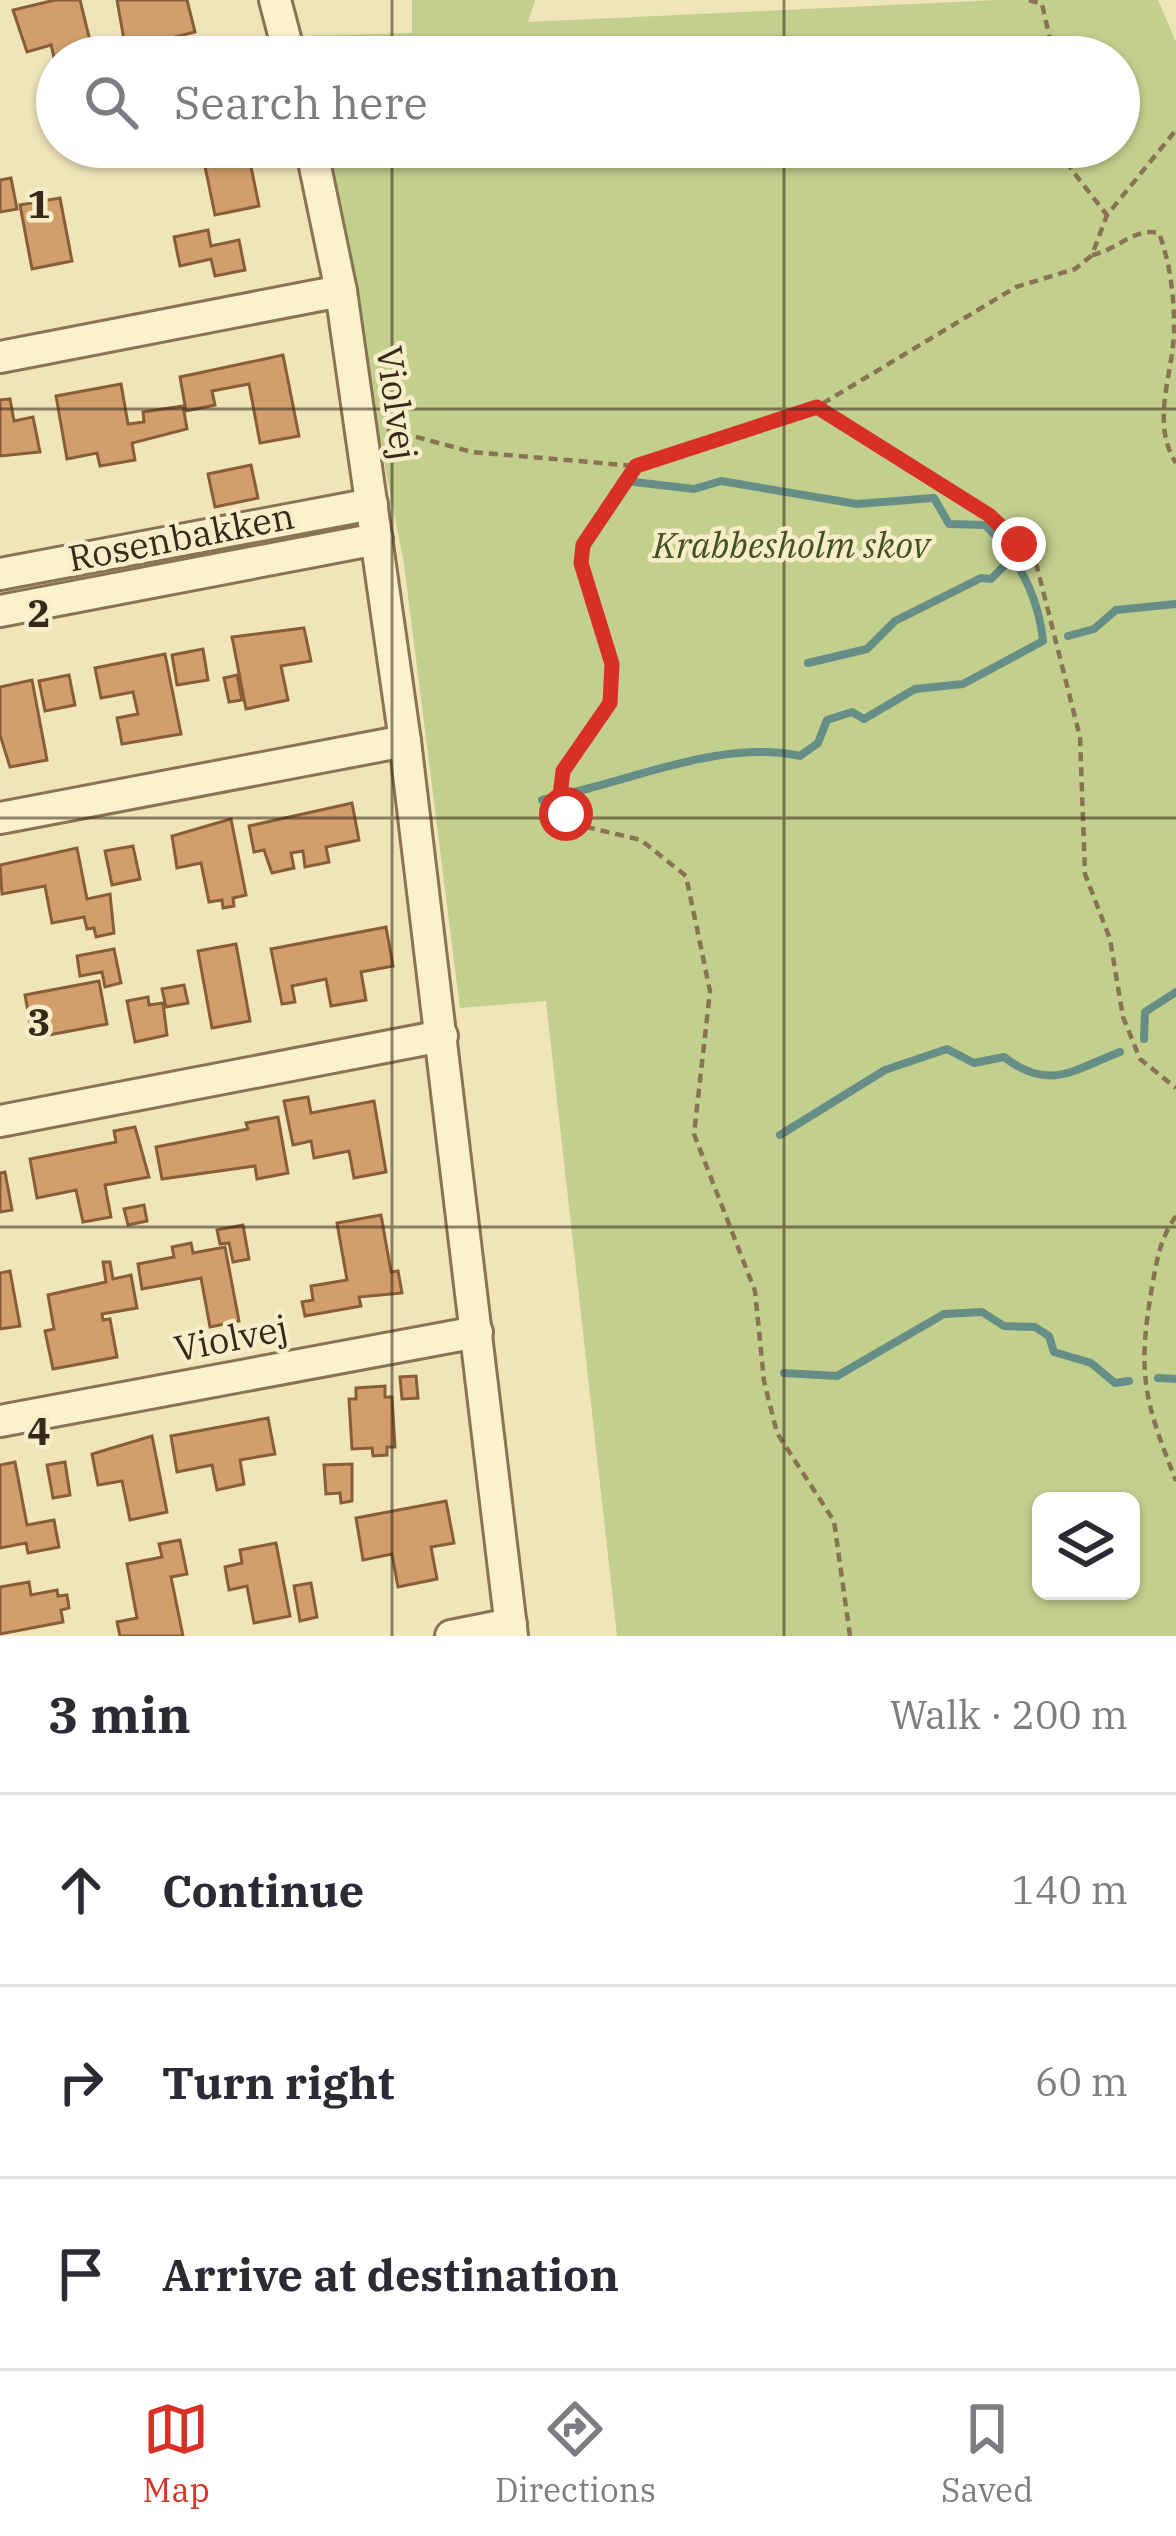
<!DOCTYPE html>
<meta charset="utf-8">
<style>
:root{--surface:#fff;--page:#f2f2f3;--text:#2b2b33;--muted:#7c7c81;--line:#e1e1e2;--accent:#d93025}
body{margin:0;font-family:"IBM Plex Serif",serif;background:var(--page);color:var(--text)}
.controls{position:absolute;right:36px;bottom:36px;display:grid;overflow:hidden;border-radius:18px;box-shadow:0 3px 9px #0004}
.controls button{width:108px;height:108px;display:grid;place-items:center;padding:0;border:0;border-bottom:3px solid var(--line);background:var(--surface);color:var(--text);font:60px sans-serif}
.stop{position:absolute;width:36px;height:36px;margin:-27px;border:9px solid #d93025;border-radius:50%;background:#fff}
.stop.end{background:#d93025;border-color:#fff;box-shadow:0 3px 12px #0008}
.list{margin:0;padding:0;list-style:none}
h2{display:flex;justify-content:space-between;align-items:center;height:156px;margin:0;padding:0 48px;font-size:51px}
h2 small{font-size:39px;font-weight:400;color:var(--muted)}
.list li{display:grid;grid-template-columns:78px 1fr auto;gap:36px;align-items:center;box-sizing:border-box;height:192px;padding:0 48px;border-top:3px solid var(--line)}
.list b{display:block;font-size:45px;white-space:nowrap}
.list em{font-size:39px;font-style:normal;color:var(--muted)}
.icon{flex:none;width:66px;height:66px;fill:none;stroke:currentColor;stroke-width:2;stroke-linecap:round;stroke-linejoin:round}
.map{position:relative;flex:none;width:1176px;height:1636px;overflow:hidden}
.search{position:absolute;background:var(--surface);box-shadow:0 3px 9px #0004;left:36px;right:36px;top:36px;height:132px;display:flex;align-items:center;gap:30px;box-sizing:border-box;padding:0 42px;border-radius:66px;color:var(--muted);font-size:45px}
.sheet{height:732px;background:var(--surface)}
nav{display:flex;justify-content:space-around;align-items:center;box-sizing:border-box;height:168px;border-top:3px solid var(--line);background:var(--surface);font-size:33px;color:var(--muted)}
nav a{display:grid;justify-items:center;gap:6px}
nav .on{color:var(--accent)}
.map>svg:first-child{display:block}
.green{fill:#c2cf8d;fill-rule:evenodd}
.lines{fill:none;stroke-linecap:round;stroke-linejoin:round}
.stream{stroke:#668e87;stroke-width:8}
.building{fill:#d29e6c;stroke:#895d37;stroke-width:3}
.street-casing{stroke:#887353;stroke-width:36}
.path{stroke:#887353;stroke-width:4.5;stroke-dasharray:9 6;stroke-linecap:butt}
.street{stroke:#fbf1cd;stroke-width:30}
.route{stroke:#d93025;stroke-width:15}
.grid{fill:none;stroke:#362919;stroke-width:3;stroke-opacity:0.55}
.labels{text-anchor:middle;stroke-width:9;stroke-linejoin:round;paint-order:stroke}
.street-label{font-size:36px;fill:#362919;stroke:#f8edc9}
.park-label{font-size:36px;font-style:italic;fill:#42531e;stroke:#f8edc9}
.grid-label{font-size:39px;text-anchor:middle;font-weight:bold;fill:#362919;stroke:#f8edc9;stroke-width:9;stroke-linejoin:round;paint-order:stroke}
</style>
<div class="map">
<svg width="1176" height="1636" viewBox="0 0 1176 1636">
<rect width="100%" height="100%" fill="#f0e4b9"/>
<!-- green -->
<path class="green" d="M412 0H535L528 22 999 0H1158L1176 42V1636H617L546 1001 460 1008 404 564 323 147H1119V57H305L301 36 412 33ZM1041 1501H1131V1591H1041Z"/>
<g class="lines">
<!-- stream -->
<g class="stream">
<polyline points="1068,636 1094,629 1116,610 1176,604"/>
<polyline points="808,663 867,649 895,621 981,578 991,579 1015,555"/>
<path d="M574 792C645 775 728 740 800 756L818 743 827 720 852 712 864 719 915 689 963 684 1043 641C1038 594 1018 557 985 525L949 524 934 498 857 504 721 481 694 489 634 482"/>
<polyline points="542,800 545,799"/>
<polyline points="1144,1039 1145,1012 1176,992"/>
<path d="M780 1135 885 1070 947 1049 974 1063 1004 1057C1049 1092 1073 1070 1120 1052"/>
<polyline points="784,1373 837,1376 944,1314 982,1312 1004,1326 1035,1327 1049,1336 1054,1352 1091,1363 1115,1383 1129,1381"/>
<polyline points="1158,1378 1176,1379"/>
</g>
</g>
<!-- building -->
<g class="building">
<polygon points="55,0 80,0 93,53 109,49 111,57 57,57 57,70 51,45 27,52 13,10"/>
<polygon points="117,0 187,0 195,32 163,40 168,57 127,57"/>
<polygon points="201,147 247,147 259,206 215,215"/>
<polygon points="11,178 17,209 0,212 0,180"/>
<polygon points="60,198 72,261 32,269 20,205"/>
<polygon points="208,230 211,246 239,240 245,270 215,276 211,259 180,266 174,237"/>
<polygon points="283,355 299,436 260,443 249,384 212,391 215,405 186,411 180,377"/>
<polygon points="121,384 128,424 144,422 143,412 183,406 187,429 132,443 135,460 100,466 97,453 67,459 56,396"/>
<polygon points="10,399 14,421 33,417 40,452 0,456 0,400"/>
<polygon points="251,465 258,498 215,507 208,474"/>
<polygon points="304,628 311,661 281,666 288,700 246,709 232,637"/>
<polygon points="203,649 208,680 177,685 172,655"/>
<polygon points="165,654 181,734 122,744 117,718 138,714 133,692 101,698 95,668"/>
<polygon points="69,675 75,705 45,711 39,681"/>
<polygon points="237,675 242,700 229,702 224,678"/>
<polygon points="32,680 47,760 10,767 0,735 0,687"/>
<polygon points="352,803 359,840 326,847 329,862 305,867 303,851 291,853 294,868 272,873 264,850 254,852 249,826"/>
<polygon points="231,819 246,895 233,898 234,906 223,908 222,900 209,902 201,863 177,868 172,836"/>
<polygon points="133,846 140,879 112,885 105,851"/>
<polygon points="77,848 87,899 110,894 114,933 96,937 94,928 87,929 84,917 52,923 45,886 2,894 0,865"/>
<polygon points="386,927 393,966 361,972 366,1000 331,1006 326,979 292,986 295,1002 282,1004 271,949"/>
<polygon points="236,944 250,1021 212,1028 198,951"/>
<polygon points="114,949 121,983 105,987 102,972 80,976 77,956"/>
<polygon points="99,981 107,1024 33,1038 25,995"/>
<polygon points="184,985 188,1003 166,1007 162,989"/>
<polygon points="148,997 149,1005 163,1003 167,1035 135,1042 127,1001"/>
<polygon points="308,1097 311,1113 374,1101 386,1172 354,1178 349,1151 314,1158 311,1141 293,1145 284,1101"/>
<polygon points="278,1117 288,1173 257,1179 255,1166 162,1179 156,1147 248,1129 246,1123"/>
<polygon points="135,1127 149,1177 105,1185 111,1217 83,1222 76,1190 37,1198 30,1159 116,1142 114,1131"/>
<polygon points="5,1172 12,1210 0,1212 0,1173"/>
<polygon points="144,1205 147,1221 128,1225 124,1209"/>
<polygon points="381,1215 391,1272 398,1271 402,1293 359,1297 361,1306 305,1316 302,1302 313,1300 311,1286 347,1280 337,1223"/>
<polygon points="243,1225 249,1259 233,1262 229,1243 220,1244 217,1230"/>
<polygon points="191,1243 193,1253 225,1247 239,1321 210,1327 201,1278 142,1289 138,1264 174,1257 172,1247"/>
<polygon points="103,1262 110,1262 113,1279 131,1275 137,1308 102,1314 103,1320 110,1319 117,1357 53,1369 45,1331 54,1329 48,1295 106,1282"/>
<polygon points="10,1271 20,1326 0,1329 0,1273"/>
<polygon points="416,1376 418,1398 402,1399 400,1377"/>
<polygon points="385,1386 385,1397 392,1397 395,1447 387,1447 387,1455 373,1456 372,1448 352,1449 349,1399 356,1399 356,1388"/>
<polygon points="268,1418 275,1454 240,1460 244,1484 217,1490 212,1465 177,1472 171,1436"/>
<polygon points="152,1436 167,1512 130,1520 122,1481 98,1485 92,1454"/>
<polygon points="15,1462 27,1525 54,1520 59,1547 28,1553 26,1543 0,1548 0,1465"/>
<polygon points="65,1462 70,1495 53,1498 47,1465"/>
<polygon points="352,1464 352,1501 341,1503 340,1493 326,1494 324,1465"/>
<polygon points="446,1501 454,1543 431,1547 437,1579 398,1587 392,1554 363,1560 356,1518"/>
<polygon points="180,1540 187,1574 171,1577 183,1636 120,1636 117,1622 137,1618 127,1564 162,1557 159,1544"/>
<polygon points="276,1543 290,1616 254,1623 247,1586 229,1590 225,1567 242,1563 240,1550"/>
<polygon points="29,1582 31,1595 57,1590 58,1596 67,1595 69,1608 61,1610 63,1622 0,1634 0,1587"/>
<polygon points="311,1583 317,1617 300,1621 294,1586"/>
</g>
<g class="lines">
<defs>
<g id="street">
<polyline points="275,0 290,57"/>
<polyline points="311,147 341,291 405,741 512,1636"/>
<polyline points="0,357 341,291"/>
<polyline points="0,574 372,504"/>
<polyline points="0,611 377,539"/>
<polyline points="0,818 405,741"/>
<polyline points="0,1121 442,1036"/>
<polyline points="0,1421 477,1332"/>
<polyline points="451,1636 511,1624"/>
</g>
</defs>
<!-- street casing -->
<use href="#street" class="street-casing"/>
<!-- path -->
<g class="path">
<polyline points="1029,0 1042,4 1054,57"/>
<polyline points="1062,147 1071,169 1107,215"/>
<path d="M1092 255C1116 251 1134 227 1159 233 1170 263 1174 294 1174 326 1175 371 1149 421 1176 463"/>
<polyline points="817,407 989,515 1036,563 1080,737 1085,874 1110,939 1123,1017 1140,1059 1176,1088"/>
<polyline points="387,429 472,452 636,466"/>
<path d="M1176 1216C1160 1239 1157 1259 1152 1287 1137 1374 1144 1400 1176 1481"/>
<polyline points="850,1636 834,1521 777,1433 764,1381 755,1291 694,1134 710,991 686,876 641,840 583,826 566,814 559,797 563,771 610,703 612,664 581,563 583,545 636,466 817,407 1016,287 1075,269 1092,255 1107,215 1176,130"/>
</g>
<!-- street -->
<use href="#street" class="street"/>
</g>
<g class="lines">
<!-- route -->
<polyline class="route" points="566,814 560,796 563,771 610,703 612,664 581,563 583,545 636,466 817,407 989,515 1019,544"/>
</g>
<!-- grid -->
<path class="grid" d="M392 0V57M784 0V57M392 147V1636M784 147V1636M0 409H1176M0 818H1176M0 1227H1176"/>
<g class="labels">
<!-- street labels -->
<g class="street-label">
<text transform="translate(397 403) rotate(82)" y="13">Violvej</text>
<text transform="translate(181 537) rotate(-11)" y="13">Rosenbakken</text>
<text transform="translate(231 1338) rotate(-11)" y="13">Violvej</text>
</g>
<!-- park labels -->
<g class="park-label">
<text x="791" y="558">Krabbesholm skov</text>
</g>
</g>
<g class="grid-label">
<text x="39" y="218">1</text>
<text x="39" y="627">2</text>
<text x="39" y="1036">3</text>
<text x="39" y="1445">4</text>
</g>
</svg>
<div class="controls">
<button><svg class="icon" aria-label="layers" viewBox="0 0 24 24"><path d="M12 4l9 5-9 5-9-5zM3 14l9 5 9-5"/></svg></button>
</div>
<div class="stop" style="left:566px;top:814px"></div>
<div class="stop end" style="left:1019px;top:544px"></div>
<div class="search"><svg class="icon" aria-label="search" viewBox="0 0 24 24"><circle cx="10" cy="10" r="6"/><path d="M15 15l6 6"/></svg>Search here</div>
</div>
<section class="sheet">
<h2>3 min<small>Walk · 200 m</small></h2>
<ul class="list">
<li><svg class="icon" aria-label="ahead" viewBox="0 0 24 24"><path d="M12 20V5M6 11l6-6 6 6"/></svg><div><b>Continue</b></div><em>140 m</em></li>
<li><svg class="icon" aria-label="right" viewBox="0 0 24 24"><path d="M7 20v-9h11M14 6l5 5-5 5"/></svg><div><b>Turn right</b></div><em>60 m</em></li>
<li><svg class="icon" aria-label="arrive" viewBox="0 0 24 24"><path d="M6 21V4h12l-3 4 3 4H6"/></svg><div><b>Arrive at destination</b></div></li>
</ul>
</section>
<nav>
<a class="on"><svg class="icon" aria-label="map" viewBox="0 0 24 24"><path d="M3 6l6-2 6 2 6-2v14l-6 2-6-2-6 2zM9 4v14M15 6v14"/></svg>Map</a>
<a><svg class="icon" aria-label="directions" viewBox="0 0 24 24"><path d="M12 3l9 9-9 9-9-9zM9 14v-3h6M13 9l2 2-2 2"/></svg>Directions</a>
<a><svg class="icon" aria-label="saved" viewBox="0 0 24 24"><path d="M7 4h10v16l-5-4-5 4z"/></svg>Saved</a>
</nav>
